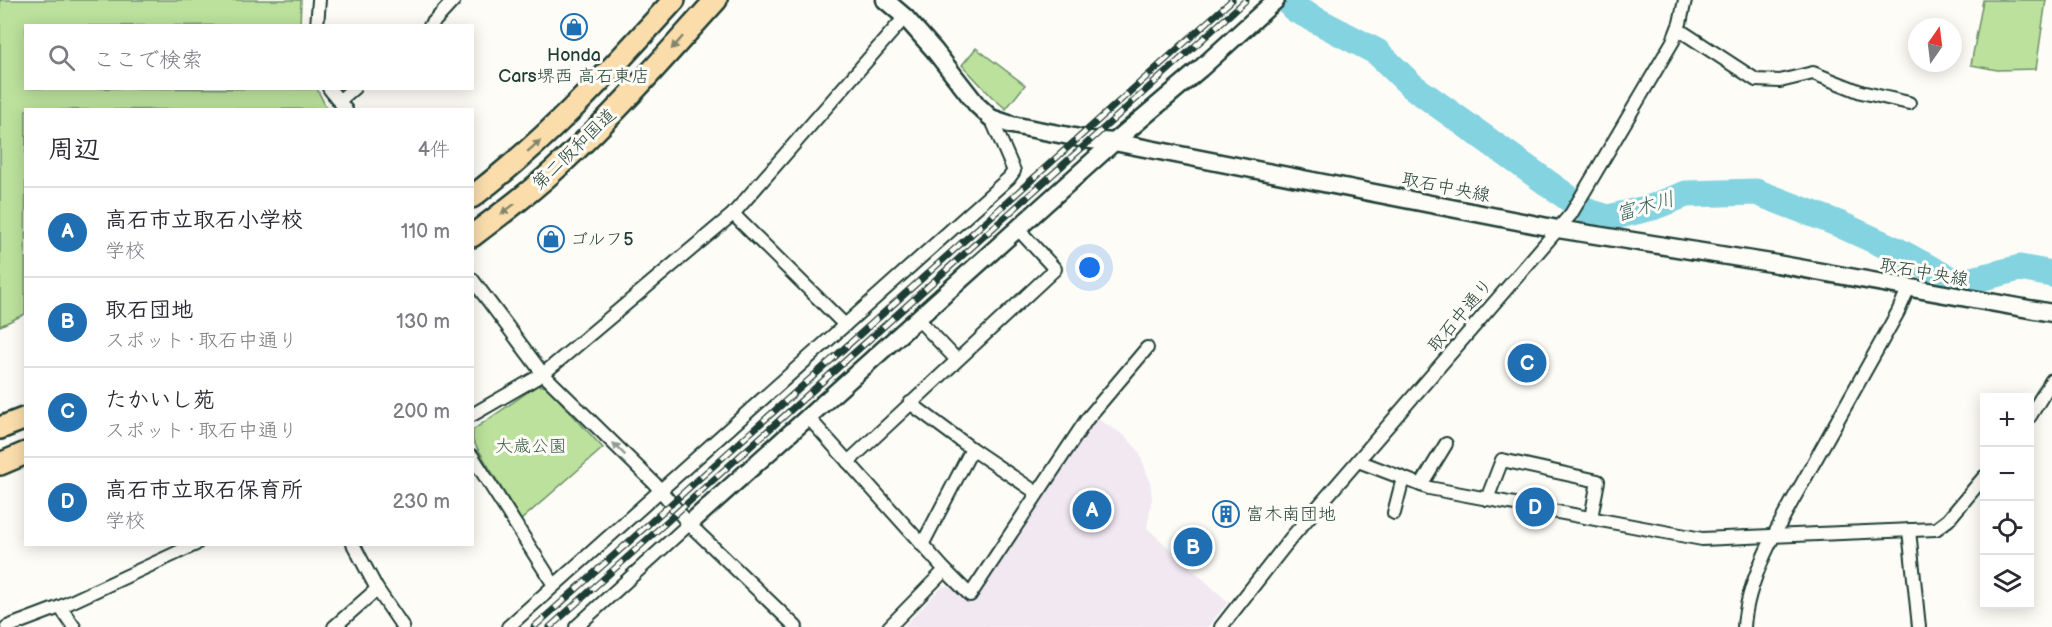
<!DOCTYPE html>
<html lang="ja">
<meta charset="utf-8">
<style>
:root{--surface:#fff;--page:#f7f7f7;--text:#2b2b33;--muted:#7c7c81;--line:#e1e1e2;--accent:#1f6fb2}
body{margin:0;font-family:"Balsamiq Sans","Klee One",sans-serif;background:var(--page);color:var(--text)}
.controls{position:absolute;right:18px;bottom:18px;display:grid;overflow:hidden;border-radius:0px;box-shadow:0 3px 15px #0003}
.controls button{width:54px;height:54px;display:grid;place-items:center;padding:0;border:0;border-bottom:2px solid var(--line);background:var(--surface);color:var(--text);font:30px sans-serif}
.compass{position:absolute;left:1908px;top:18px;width:54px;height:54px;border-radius:50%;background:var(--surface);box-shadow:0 3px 15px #0003;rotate:14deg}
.you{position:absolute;left:1090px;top:268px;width:21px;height:21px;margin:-15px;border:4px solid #fff;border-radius:50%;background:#1a73e8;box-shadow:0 0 0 9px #1a73e833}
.badge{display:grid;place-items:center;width:39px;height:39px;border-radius:50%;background:var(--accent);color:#fff;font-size:20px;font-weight:700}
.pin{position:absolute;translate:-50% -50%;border:3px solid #fff;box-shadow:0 2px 6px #0006}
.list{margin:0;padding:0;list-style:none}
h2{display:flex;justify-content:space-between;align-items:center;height:78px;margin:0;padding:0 24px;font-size:26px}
h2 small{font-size:20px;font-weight:400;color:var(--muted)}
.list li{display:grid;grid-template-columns:39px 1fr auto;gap:18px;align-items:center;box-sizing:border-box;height:90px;padding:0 24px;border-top:2px solid var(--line)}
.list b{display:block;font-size:22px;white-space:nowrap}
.list p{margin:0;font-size:20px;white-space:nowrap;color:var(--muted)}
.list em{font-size:20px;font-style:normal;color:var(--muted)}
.icon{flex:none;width:33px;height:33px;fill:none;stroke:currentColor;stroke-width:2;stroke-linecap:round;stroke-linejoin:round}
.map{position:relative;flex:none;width:2052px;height:627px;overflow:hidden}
.search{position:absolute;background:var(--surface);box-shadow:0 3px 15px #0003;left:24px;top:24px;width:450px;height:66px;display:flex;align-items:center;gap:15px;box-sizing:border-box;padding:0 21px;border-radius:0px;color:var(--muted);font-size:22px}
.panel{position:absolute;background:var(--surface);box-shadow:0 3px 15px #0003;left:24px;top:108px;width:450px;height:438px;border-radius:0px}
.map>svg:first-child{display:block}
.built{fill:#f1e8f2}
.green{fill:#bbe19c;stroke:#6d8f68;stroke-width:1.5}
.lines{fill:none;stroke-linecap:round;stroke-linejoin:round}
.river{stroke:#84d3e0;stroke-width:27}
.street-casing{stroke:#1f3d34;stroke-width:16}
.secondary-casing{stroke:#1f3d34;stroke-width:21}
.highway-casing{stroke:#1f3d34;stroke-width:26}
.street{stroke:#fdfcf7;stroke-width:12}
.secondary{stroke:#fdfcf7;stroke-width:16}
.highway{stroke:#faddab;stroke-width:21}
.rail-casing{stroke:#1f3d34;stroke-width:7}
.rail{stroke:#fdfcf7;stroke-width:4.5;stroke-dasharray:14;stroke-linecap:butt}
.oneway{fill:#82856a}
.oneway2{fill:#8e9c96}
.labels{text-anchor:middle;stroke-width:6;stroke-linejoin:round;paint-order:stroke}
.poi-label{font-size:18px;fill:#1f3d34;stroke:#fdfcf7;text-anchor:start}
.street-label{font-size:18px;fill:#1f3d34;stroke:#fdfcf7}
.park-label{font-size:18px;fill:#3e5e49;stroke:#fdfcf7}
.water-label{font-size:20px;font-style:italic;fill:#38625f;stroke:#fdfcf7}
</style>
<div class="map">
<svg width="2052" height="627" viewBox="0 0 2052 627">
<rect width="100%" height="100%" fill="#fdfcf7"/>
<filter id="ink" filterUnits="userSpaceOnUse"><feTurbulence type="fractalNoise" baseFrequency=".0167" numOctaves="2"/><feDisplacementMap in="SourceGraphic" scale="12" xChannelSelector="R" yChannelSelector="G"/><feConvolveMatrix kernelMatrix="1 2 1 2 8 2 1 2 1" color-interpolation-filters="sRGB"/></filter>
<g filter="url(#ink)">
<!-- built -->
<polygon class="built" points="1096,418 1124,435 1138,450 1150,481 1152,498 1147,528 1228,602 1208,627 903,627 943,586 950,587 965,599 975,598"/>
<!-- green -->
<g class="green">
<polygon points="0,0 301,0 300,25 26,26 26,88 317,89 327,109 26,110 25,314 0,326"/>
<polygon points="1983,0 2046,0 2036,69 1997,70 1971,65"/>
<polygon points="976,48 1025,85 1006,109 991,96 962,65"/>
<polygon points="538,385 547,387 603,448 521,520 473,441 473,430"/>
</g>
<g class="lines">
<!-- river -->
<polyline class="river" points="1286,0 1295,9 1377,52 1412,86 1588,212 1608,218 1653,207 1686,194 1756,192 1839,224 1898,251 1951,280 1968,281 2020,268 2052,274"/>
<defs>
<g id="street">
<polyline points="317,26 319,0"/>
<polyline points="430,26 454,0"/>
<polyline points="1678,29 1756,80 1780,81 1813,73 1861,92 1909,103"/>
<polyline points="329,88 346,110"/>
<polyline points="339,101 354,88"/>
<polyline points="733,214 845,325"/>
<polyline points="472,279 543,374 654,483 689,524 796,627"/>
<polyline points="917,318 957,360"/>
<polyline points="910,403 972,449 1037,493"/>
<polyline points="472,415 543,374 733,214 905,17"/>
<polyline points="807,416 945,570 889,627"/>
<polyline points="2030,416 2052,380"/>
<polyline points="472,456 554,585"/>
<polyline points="1358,461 1429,488 1702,539 1936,529 1948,520 1984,477"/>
<polyline points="848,462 1055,269 1018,229"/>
<polyline points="1421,485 1446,444"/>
<polyline points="1487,499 1502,460 1598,481 1591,518"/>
<polyline points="1394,513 1403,478"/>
<polyline points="1909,530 1919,627"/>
<polyline points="353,544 377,589 403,627"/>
<polyline points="922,545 972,449"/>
<polyline points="945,570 970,595 1087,419 1147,348"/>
<polyline points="60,607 74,627"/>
<polyline points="7,627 60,607 196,544"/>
<polyline points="334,627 377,589"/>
<polyline points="508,627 1009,178 1014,171 991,118"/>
<polyline points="576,627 689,524"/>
<polyline points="1221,627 1291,538 1571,214 1673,41 1680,23 1685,0"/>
<path d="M1744 627C1747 573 1788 510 1813 464 1842 413 1870 362 1898 312L1908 289"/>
</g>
<g id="secondary">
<polyline points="885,0 905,17 934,50 977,105 991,118 1012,125 1090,140 1114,142 1558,229 1771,263 2052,313"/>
<polyline points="689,524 1114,142 1200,69 1276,0"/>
</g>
<g id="highway">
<path d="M472 197C548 139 611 70 674 0"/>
<path d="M472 236C504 212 536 188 565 160 619 110 667 54 716 0"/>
<polyline points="0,428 26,418"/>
<polyline points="0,464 26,453"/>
</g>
</defs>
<!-- street casing -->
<use href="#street" class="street-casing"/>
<!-- secondary casing -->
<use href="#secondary" class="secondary-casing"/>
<!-- highway casing -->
<use href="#highway" class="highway-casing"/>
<!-- street -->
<use href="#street" class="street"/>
<!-- secondary -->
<use href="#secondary" class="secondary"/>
<!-- highway -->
<use href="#highway" class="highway"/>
<defs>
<g id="rail">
<polyline points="534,627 1232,0"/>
<polyline points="550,627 1246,0"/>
</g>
</defs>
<!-- rail casing -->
<use href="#rail" class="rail-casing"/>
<!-- rail -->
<use href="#rail" class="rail"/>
</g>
<!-- one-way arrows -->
<defs><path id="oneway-solid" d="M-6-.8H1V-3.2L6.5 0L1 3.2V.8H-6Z" transform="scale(1.5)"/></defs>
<g class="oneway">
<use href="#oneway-solid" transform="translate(677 43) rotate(132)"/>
<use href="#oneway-solid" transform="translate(534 146) rotate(-41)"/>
<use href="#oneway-solid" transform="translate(508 209) rotate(143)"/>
</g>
<use class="oneway2" href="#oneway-solid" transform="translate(619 449) rotate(-135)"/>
</g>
<!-- icons -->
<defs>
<symbol id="shop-ring" viewBox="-11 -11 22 22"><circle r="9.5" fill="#fdfcf7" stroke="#1f6fb2" stroke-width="1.5"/><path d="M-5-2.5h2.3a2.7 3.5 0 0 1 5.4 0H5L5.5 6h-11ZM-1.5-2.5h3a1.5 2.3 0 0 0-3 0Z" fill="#1f6fb2"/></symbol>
<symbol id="building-ring" viewBox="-11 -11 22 22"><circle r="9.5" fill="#fdfcf7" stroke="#1f6fb2" stroke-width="1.5"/><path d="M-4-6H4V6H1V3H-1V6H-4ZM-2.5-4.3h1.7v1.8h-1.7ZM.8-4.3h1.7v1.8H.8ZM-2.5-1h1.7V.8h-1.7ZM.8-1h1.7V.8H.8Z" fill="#1f6fb2"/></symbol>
</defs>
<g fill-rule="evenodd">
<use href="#shop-ring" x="559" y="12" width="30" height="30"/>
<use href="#shop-ring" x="536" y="224" width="30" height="30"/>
<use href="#building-ring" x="1211" y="499" width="30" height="30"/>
</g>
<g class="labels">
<!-- poi labels -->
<g class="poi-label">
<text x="574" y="61" text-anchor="middle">Honda<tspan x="574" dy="21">Cars堺西 高石東店</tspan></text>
<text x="570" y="245">ゴルフ5</text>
<text x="1246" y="520">富木南団地</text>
</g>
<!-- street labels -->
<g class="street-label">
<text transform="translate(574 149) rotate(-44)" y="6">第二阪和国道</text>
<text transform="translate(1446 187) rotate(11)" y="6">取石中央線</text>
<text transform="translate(1924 272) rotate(10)" y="6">取石中央線</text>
<text transform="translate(1460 315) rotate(-50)" y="6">取石中通り</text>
</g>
<!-- park labels -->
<g class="park-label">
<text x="531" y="452">大歳公園</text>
</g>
<!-- water labels -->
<g class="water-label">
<text transform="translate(1645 206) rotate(-16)" y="7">富木川</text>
</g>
</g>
</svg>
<div class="controls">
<button>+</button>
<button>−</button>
<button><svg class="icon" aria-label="locate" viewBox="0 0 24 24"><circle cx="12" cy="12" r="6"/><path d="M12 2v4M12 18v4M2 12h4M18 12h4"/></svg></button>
<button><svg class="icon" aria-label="layers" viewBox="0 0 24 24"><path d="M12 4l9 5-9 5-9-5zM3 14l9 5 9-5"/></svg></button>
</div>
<svg class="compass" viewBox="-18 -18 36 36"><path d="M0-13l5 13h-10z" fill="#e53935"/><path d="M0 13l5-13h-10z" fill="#7c7c81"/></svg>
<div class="you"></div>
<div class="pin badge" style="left:1092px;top:510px">A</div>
<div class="pin badge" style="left:1193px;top:547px">B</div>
<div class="pin badge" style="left:1527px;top:363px">C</div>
<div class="pin badge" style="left:1535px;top:507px">D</div>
<div class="search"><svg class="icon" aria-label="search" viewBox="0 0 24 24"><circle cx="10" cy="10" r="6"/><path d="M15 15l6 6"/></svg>ここで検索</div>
<section class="panel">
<h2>周辺<small>4件</small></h2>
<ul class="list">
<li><span class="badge">A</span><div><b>高石市立取石小学校</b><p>学校</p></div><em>110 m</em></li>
<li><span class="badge">B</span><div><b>取石団地</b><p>スポット · 取石中通り</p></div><em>130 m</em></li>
<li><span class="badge">C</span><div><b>たかいし苑</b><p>スポット · 取石中通り</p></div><em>200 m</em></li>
<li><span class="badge">D</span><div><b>高石市立取石保育所</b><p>学校</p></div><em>230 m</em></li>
</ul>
</section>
</div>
